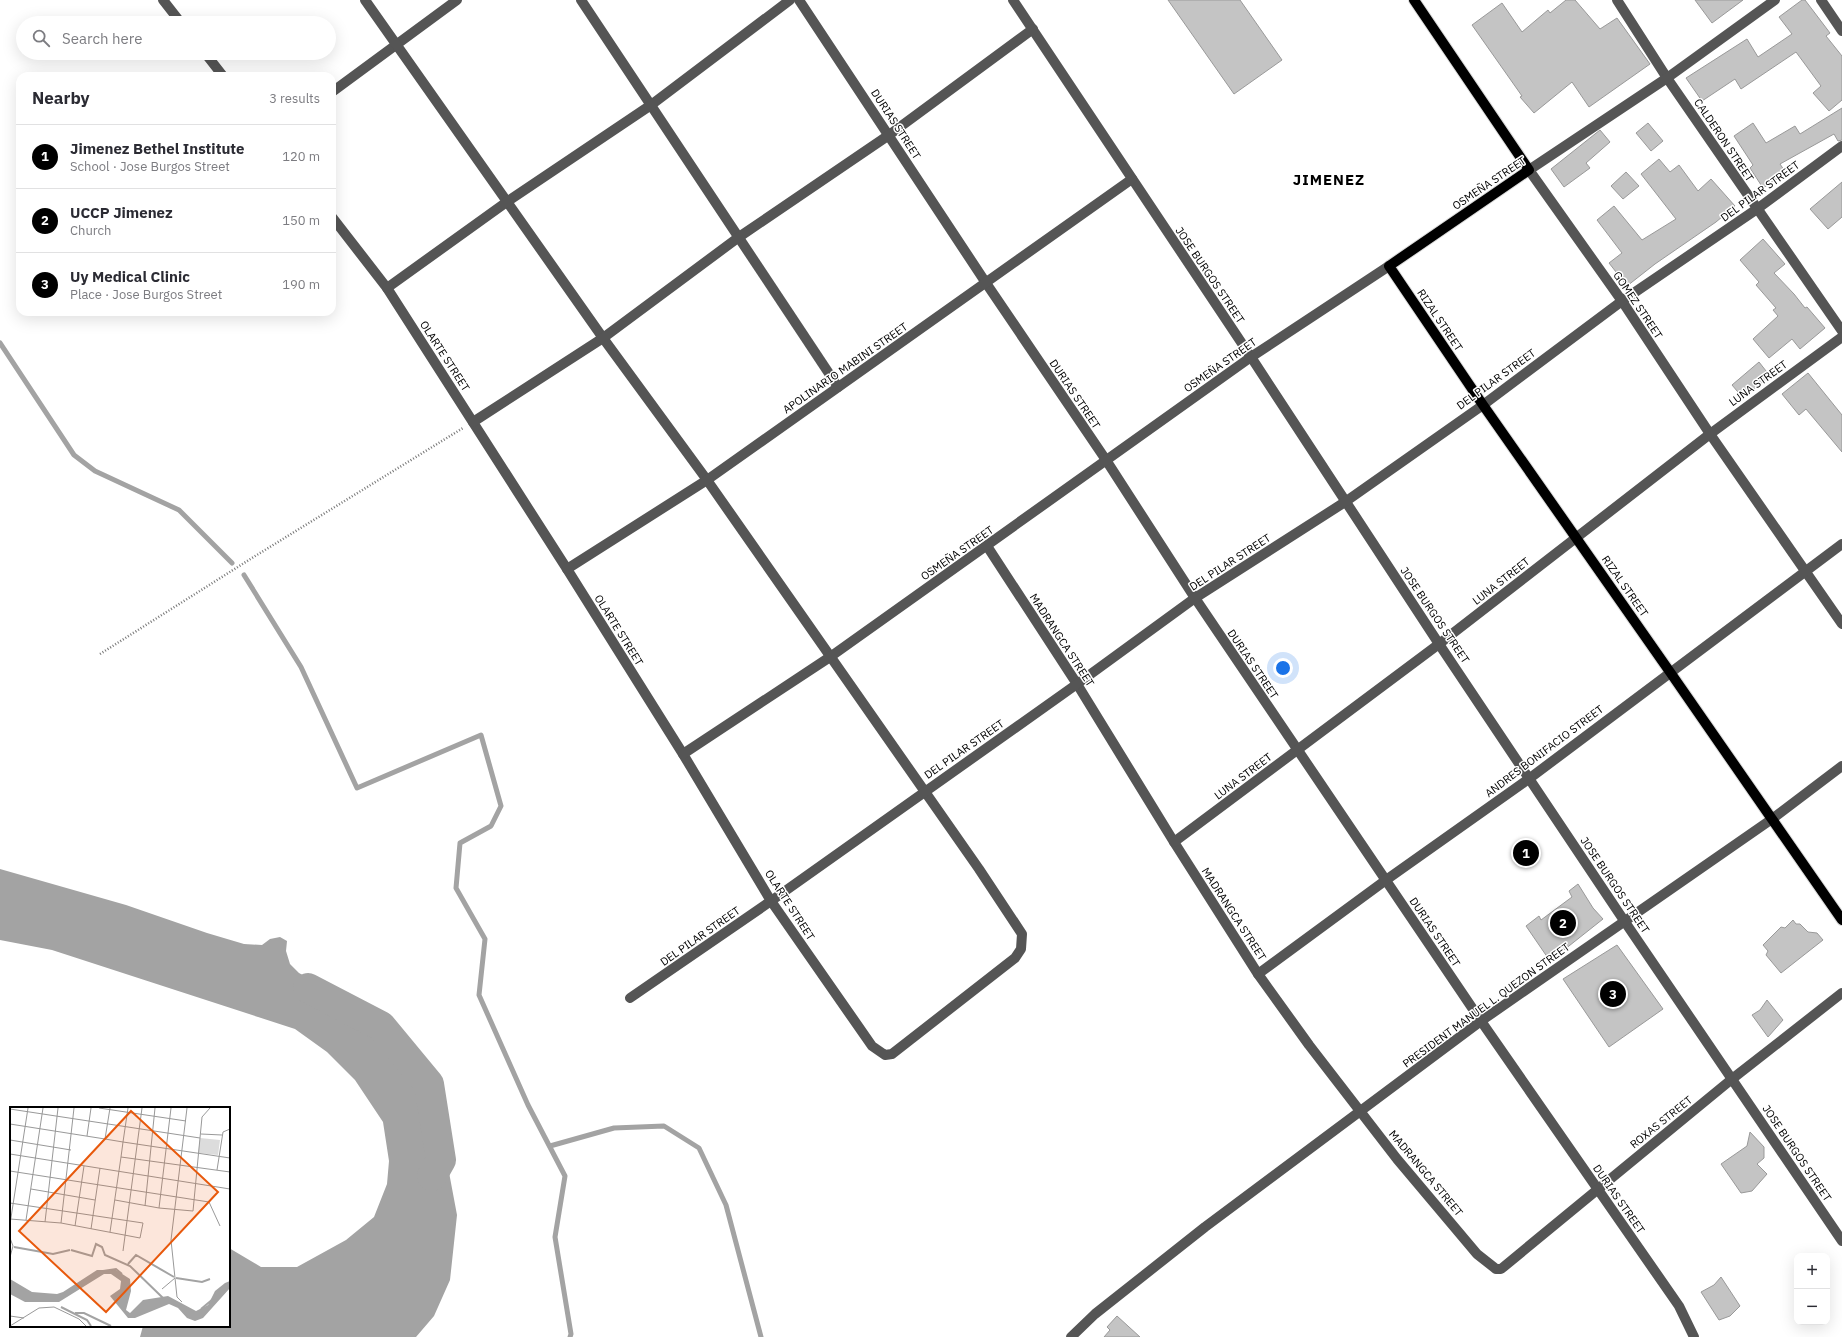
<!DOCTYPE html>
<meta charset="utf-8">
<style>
:root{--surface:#fff;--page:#f2f2f3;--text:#2b2b33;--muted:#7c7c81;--line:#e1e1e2;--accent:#000}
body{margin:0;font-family:"IBM Plex Sans",sans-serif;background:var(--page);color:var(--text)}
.controls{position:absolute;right:12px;bottom:12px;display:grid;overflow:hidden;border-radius:8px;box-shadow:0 4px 16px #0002}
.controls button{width:36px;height:36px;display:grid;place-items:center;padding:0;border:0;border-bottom:1px solid var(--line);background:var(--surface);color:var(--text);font:20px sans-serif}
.you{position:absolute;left:1283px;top:668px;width:14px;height:14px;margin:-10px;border:3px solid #fff;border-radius:50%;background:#1a73e8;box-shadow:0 0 0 6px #1a73e833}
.badge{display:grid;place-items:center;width:26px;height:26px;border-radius:50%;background:var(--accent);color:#fff;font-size:13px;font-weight:700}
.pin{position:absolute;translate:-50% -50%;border:2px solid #fff;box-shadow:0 1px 4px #0006}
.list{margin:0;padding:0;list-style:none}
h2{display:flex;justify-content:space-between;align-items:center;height:52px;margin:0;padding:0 16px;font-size:17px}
h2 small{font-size:13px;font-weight:400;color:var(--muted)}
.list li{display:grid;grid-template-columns:26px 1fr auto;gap:12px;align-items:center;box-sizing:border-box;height:64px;padding:0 16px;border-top:1px solid var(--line)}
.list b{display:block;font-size:15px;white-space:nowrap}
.list p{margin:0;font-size:13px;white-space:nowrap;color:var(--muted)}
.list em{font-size:13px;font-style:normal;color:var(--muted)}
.icon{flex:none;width:22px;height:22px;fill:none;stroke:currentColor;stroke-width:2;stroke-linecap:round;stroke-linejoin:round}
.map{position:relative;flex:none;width:1842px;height:1337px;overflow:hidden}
.search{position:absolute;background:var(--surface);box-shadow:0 4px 16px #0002;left:16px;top:16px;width:320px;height:44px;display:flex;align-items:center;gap:10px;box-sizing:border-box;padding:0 14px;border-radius:22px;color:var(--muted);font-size:15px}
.panel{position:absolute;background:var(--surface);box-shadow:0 4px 16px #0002;left:16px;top:72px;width:320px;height:244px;border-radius:12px}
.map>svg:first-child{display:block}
.water{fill:#a3a3a3}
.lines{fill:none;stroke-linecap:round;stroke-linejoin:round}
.stream{stroke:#a3a3a3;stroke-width:5}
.river{stroke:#a3a3a3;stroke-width:30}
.building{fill:#c4c4c4;stroke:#999}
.major-casing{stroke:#dbdbdb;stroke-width:12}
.path{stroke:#777;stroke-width:2.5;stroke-dasharray:1 2;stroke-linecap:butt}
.minor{stroke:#555;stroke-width:10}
.major{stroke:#000;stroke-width:10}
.labels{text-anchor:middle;stroke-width:3;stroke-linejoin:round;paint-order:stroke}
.street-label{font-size:11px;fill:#000;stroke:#fff}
.district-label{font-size:15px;font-weight:bold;letter-spacing:1px;fill:#000;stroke:#fff}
.inset-river{fill:none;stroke:#a3a3a3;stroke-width:2}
.inset-road{fill:none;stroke:#999;stroke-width:1}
.view{fill:#e8590c;fill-opacity:0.15;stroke:#e8590c;stroke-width:2}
.inset-edge{fill:none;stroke:#000;stroke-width:2}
</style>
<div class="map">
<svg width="1842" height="1337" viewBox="0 0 1842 1337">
<rect width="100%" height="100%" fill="#fff"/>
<!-- water -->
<polygon class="water" points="0,869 126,905 207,933 244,944 262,945 270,939 280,937 287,941 286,951 290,964 299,973 323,986 339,998 356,1023 362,1026 377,1029 382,1033 392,1053 399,1056 421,1087 448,1167 457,1215 450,1280 434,1316 416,1337 140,1337 143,1326 229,1326 229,1248 261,1267 297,1267 346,1240 374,1217 387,1184 389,1161 383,1122 355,1080 327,1052 295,1029 52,950 0,940"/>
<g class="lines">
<!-- stream -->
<g class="stream">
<polyline points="0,343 74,455 95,471 179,510 232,563"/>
<polyline points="244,575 301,667 357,788 481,735 501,806 491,826 460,843 456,888 485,939 479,995 528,1105 565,1176 555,1237 571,1334 570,1337"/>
<polyline points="550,1146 614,1128 664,1126 699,1148 726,1205 761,1337"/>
</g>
<!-- river -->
<polyline class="river" points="308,988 381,1026 429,1084 441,1160 432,1176"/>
</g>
<!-- building -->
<g class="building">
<polygon points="1168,0 1240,0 1282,60 1234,94"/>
<polygon points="1566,0 1575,0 1600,29 1617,18 1650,64 1589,107 1572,82 1534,113 1520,97 1522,96 1472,25 1502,3 1522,32 1548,10 1550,13"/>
<polygon points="1695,0 1743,0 1712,23"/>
<polygon points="1802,0 1805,0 1830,33 1826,36 1842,56 1842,100 1829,111 1813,93 1821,86 1796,52 1741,89 1735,79 1702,101 1686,78 1747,39 1758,57 1792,34 1779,17"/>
<polygon points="1842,108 1842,140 1838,141 1834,134 1780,164 1786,173 1763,188 1750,168 1753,165 1734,136 1753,123 1766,143 1795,126 1800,134"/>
<polygon points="1648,123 1663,141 1651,151 1636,133"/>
<polygon points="1600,130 1610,142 1586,163 1590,168 1564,187 1551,169"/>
<polygon points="1659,159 1670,172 1679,165 1698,191 1711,179 1735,206 1716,222 1655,264 1627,286 1609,263 1622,253 1597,220 1614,206 1642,240 1676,219 1641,174"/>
<polygon points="1626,172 1639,186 1623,199 1611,186"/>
<polygon points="1842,182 1842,217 1828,229 1810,209"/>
<polygon points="1763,239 1785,264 1774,273 1794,294 1805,308 1807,307 1825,328 1800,349 1792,339 1769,358 1753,339 1778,316 1773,310 1776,308 1756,285 1759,282 1740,260"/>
<polygon points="1759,362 1770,376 1743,398 1732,385"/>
<polygon points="1808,373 1842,415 1842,452 1806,409 1799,415 1782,394"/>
<polygon points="1578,884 1593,908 1603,919 1550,961 1526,926 1539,916 1541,920 1572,897 1569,891"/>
<polygon points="1793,920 1796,924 1800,924 1808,932 1817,933 1823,940 1781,973 1766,955 1768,951 1763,945 1781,927 1785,928"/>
<polygon points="1617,945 1663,1009 1609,1047 1563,979"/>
<polygon points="1767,1000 1783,1020 1768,1037 1752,1015 1760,1010"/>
<polygon points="1750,1132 1764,1147 1764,1158 1757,1164 1767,1174 1752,1191 1741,1193 1721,1164 1747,1146"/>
<polygon points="1721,1277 1740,1306 1730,1316 1719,1320 1701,1292 1714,1285"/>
<polygon points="1117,1316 1140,1337 1104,1337 1110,1330 1107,1327"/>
</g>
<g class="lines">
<defs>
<polyline id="major" points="1414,0 1529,170 1389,266 1483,405 1670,672 1842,920"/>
</defs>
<!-- major casing -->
<use href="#major" class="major-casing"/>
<!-- path -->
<polyline class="path" points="100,654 252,558 463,428"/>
<!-- minor -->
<g class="minor">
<polyline points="163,0 181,23"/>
<polyline points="581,0 838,387"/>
<polyline points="799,0 986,283 1106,460 1195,598 1481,1021 1679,1306 1694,1337"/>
<polyline points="1013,0 1251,357 1439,644 1625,922 1842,1241"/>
<polyline points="1617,0 1667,78 1842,331"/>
<polyline points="1775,0 1667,78 1529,170 1622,301 1710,434 1842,624"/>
<polyline points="1821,0 1842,31"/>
<polyline points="205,53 223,76"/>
<polyline points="332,92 457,0"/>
<polyline points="332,217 387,288 567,569 683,754 771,901 872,1046 885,1055 892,1054 1015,958 1021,949 1022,934 979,869 707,480 603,338 365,0"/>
<polyline points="387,288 508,201 651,105 790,0"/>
<polyline points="473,422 603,338 739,237 889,135 1033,29"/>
<polyline points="987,546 1077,684 1174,842 1258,974 1309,1045 1397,1159 1477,1254 1496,1269 1501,1269 1732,1079 1842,993"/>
<polyline points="567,569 707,480 1132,179"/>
<polyline points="683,754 830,657 1251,357 1389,266"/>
<polyline points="1174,842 1439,644 1710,434 1842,337"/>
<polyline points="1258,974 1386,880 1530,778 1842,544"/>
<polyline points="630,998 771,901 1077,684 1195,598 1345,502 1483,405 1622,301 1757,209 1842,146"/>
<polyline points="1071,1337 1095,1314 1205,1227 1481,1021 1772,819 1842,766"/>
</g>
<!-- major -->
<use href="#major" class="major"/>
</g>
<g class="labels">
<!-- street labels -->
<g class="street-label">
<text transform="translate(896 124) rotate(57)" y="4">DURIAS STREET</text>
<text transform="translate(1724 140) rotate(56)" y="4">CALDERON STREET</text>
<text transform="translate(1489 183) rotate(-34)" y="4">OSMEÑA STREET</text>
<text transform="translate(1760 191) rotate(-36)" y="4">DEL PILAR STREET</text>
<text transform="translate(1210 275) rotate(56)" y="4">JOSE BURGOS STREET</text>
<text transform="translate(1638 305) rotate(56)" y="4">GOMEZ STREET</text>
<text transform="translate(1440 320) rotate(56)" y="4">RIZAL STREET</text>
<text transform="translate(445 356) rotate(57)" y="4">OLARTE STREET</text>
<text transform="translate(1220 365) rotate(-35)" y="4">OSMEÑA STREET</text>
<text transform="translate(845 368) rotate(-35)" y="4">APOLINARIO MABINI STREET</text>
<text transform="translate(1496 379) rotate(-36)" y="4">DEL PILAR STREET</text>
<text transform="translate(1758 383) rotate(-36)" y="4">LUNA STREET</text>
<text transform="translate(1075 394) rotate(56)" y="4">DURIAS STREET</text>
<text transform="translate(957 553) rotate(-35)" y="4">OSMEÑA STREET</text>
<text transform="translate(1230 562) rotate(-33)" y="4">DEL PILAR STREET</text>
<text transform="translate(1501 581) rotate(-38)" y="4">LUNA STREET</text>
<text transform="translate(1625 586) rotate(55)" y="4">RIZAL STREET</text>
<text transform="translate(1435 615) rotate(56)" y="4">JOSE BURGOS STREET</text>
<text transform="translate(619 630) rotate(58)" y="4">OLARTE STREET</text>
<text transform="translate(1062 640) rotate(57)" y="4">MADRANGCA STREET</text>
<text transform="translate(1253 664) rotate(56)" y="4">DURIAS STREET</text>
<text transform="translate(964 749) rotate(-35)" y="4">DEL PILAR STREET</text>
<text transform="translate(1544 751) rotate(-37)" y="4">ANDRES BONIFACIO STREET</text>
<text transform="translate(1243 776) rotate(-37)" y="4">LUNA STREET</text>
<text transform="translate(1615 885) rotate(56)" y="4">JOSE BURGOS STREET</text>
<text transform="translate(790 905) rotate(57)" y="4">OLARTE STREET</text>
<text transform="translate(1234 914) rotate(57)" y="4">MADRANGCA STREET</text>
<text transform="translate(1435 932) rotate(56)" y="4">DURIAS STREET</text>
<text transform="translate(700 936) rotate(-35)" y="4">DEL PILAR STREET</text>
<text transform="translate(1486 1005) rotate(-36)" y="4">PRESIDENT MANUEL L. QUEZON STREET</text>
<text transform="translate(1661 1122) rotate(-39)" y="4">ROXAS STREET</text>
<text transform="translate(1797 1153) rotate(56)" y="4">JOSE BURGOS STREET</text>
<text transform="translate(1426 1173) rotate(50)" y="4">MADRANGCA STREET</text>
<text transform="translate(1619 1199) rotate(55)" y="4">DURIAS STREET</text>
</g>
<!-- district labels -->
<g class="district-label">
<text x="1329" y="185">JIMENEZ</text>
</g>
</g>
<!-- overview -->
<g transform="translate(10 1107)">
<rect width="220" height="220" fill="#fff"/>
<path d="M190 31 210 33 208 48 188 46Z" fill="#dcdcdc"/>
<path d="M87 163H106L120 172 121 184 116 203 120 206 133 193 158 189 186 204 198 198 205 184 215 176 220 174V181L193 211 185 214 177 211 168 201 159 197 125 211H118L100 189 110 182 111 174 101 167H94L49 195H15L0 187V172L22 185 47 187 53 185Z" fill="#a3a3a3"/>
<path class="inset-river" d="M4 140 43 147 60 143M61 143 82 149 86 137 92 140 95 148 120 159 153 191M118 157 126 148 164 170M93 164 106 162 112 167M166 171 192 175 200 172M51 200 77 213 81 219M191 202 203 192M65 206H74L101 219"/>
<path class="inset-road" d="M89 1 176 14M100 1 95 32 113 35 111 50 220 65M118 1 113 35 220 51M0 2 190 31M0 17 95 32M191 27 212 28M77 29 81 1M0 33 61 43M0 47 220 82M207 63 213 25 220 22M0 64 199 95 210 119M21 82 85 93M105 93 149 101 183 104 192 10 200 1M0 96 133 116 130 131 51 116 0 112M135 99 145 1M149 101 161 1M16 113 33 1M35 115 48 1M51 116 64 1M0 117 18 1M65 119 74 59M81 122 90 61M100 125 111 50M0 131 3 139 0 150M113 144 132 1M152 182 165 171M172 195 167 190 161 133 177 1M0 209 14 211M0 219 29 201 44 200 69 212 76 219"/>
<path class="view" d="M121 4 208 85 96 205 9 124Z"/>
<rect width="220" height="220" class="inset-edge"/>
</g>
</svg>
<div class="controls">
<button>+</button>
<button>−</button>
</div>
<div class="you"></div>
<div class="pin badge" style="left:1526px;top:853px">1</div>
<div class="pin badge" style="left:1563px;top:923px">2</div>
<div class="pin badge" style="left:1613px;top:994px">3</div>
<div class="search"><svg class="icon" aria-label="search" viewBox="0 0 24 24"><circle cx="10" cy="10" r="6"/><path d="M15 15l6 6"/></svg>Search here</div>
<section class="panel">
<h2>Nearby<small>3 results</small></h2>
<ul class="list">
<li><span class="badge">1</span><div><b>Jimenez Bethel Institute</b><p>School · Jose Burgos Street</p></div><em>120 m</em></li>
<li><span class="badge">2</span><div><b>UCCP Jimenez</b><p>Church</p></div><em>150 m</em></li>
<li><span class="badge">3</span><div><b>Uy Medical Clinic</b><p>Place · Jose Burgos Street</p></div><em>190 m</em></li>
</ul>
</section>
</div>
